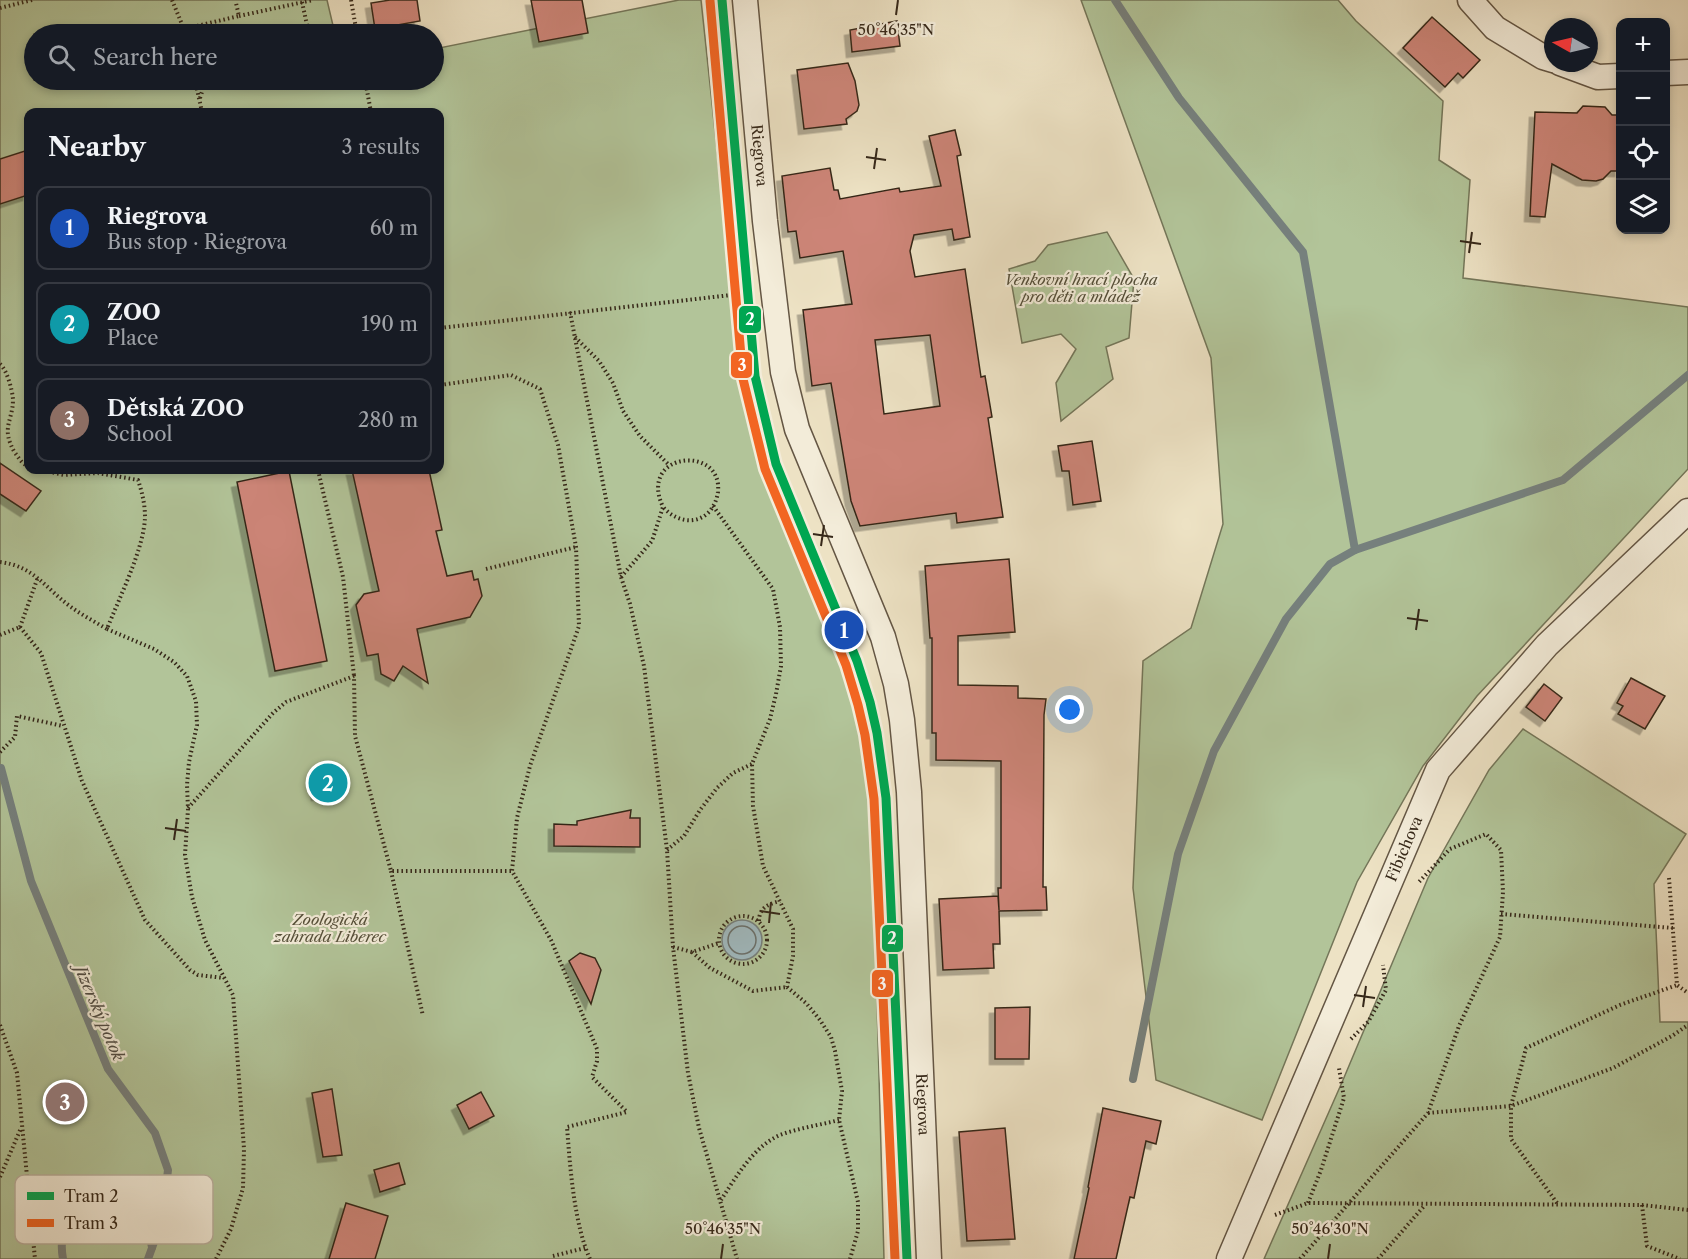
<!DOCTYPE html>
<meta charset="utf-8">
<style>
:root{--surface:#171b24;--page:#20242c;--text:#f1f3f6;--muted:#9ea1a6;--line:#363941;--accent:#c59692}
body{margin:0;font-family:"Libre Caslon Text",serif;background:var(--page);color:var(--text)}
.controls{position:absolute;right:18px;top:18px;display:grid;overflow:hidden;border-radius:12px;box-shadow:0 3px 9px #0003}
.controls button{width:54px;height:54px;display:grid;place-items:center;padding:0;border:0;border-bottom:2px solid var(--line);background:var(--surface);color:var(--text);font:30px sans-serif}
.compass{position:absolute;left:1544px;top:18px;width:54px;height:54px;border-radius:50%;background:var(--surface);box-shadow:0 3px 9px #0003;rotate:278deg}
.you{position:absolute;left:1070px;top:710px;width:21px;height:21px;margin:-15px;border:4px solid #fff;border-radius:50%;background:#1a73e8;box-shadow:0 0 0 9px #1a73e833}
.badge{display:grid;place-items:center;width:39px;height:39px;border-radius:50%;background:var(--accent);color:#fff;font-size:20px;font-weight:700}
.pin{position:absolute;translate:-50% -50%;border:3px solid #fff;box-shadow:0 2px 6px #0006}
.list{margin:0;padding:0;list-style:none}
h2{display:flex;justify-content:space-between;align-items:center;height:78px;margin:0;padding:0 24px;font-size:26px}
h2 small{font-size:20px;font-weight:400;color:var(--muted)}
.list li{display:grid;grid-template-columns:39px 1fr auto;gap:18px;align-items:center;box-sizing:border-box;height:84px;margin:0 12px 12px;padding:0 12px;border:2px solid var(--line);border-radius:12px}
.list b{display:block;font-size:22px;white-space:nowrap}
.list p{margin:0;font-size:20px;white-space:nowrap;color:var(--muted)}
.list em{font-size:20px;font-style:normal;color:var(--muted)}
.icon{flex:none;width:33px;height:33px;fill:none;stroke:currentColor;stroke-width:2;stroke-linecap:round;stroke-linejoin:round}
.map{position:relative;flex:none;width:1688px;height:1259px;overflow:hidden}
.search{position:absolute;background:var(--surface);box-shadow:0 3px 9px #0003;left:24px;top:24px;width:420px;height:66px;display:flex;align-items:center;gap:15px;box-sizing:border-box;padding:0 21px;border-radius:33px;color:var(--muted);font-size:22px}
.panel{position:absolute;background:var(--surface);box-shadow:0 3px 9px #0003;left:24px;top:108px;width:420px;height:366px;border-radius:12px}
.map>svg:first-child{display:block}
.green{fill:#b2c499;stroke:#747659;stroke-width:1.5;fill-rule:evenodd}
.water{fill:#a0bac0;stroke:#76807d;stroke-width:1.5}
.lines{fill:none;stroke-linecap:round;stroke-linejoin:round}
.shore{stroke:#6b716c;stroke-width:1.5}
.stream{stroke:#76807d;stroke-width:8}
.building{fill:#cd8578;stroke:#362819;stroke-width:1.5;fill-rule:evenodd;filter:url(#shadow)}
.minor-casing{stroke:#645644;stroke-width:27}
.path{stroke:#362819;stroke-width:4;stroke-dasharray:1.5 3;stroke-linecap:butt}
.minor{stroke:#f3ecd9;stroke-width:24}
.tram-1-casing{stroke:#f3ecd9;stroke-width:14}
.tram-2-casing{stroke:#f3ecd9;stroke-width:14}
.tram-1{stroke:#00a651;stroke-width:9}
.tram-2{stroke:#f26522;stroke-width:9}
.ticks{fill:none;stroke:#362819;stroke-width:2}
.labels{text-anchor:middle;stroke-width:4.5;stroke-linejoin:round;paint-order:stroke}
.street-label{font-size:15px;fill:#362819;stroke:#f3ecd9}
.park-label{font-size:15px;font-style:italic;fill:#554f39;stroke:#f3ecd9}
.water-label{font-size:16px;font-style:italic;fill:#504c43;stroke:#f3ecd9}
.key{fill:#f3ecd9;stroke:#bab19f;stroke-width:1.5}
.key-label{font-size:16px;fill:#362819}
.ticks-label{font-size:15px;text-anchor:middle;fill:#362819;stroke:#f3ecd9;stroke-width:4.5;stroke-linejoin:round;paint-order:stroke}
.line-badge{stroke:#f3ecd9;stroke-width:2}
.badge-label{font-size:16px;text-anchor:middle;font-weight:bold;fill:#fff}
</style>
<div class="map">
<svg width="1688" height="1259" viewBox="0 0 1688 1259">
<defs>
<filter id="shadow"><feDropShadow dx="-5.5" dy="5.5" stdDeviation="0" flood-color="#0004"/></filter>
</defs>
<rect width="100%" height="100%" fill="#ede2c4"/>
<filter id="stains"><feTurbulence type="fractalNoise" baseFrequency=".00333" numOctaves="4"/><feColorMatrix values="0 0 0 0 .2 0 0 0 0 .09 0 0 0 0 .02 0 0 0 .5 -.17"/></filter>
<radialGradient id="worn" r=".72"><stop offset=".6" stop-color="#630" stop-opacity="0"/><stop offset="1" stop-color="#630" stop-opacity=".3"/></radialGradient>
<!-- green -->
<g class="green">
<path d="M0 0H327L335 34H34V80H434V49L679 0H701L742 385 870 746 884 1259H0ZM28 112H440V470H28Z"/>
<polygon points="1081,0 1338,0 1356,21 1443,101 1439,160 1470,180 1463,278 1688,307 1688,469 1477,696 1423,766 1357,882 1262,1120 1156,1080 1133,888 1143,661 1191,628 1223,524 1211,358"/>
<polygon points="1107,232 1134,279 1129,338 1106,347 1113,379 1061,421 1056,383 1076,349 1061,334 1022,343 1009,269 1035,261 1048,245"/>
<polygon points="1523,729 1686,834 1654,884 1660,1022 1688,1022 1688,1259 1264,1259 1343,1080 1428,878 1489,770"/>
</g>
<!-- water -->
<circle class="water" cx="742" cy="940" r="20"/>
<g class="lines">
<!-- shore -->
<circle class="shore" cx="742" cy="940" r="14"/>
<!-- stream -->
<g class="stream">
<polyline points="1115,0 1179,98 1303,252 1355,550 1330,564 1286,619 1214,751 1178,854 1133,1079"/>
<polyline points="1355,550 1563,480 1688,375"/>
<polyline points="1,768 31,881 108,1069 155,1133 168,1170 162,1220 148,1259"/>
<path d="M63 1259C61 1248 61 1237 66 1227 78 1202 114 1184 136 1208 146 1219 149 1233 152 1247"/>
</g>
</g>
<!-- building -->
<g class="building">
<polygon points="390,0 417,0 420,21 375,29 371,3"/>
<polygon points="531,0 582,0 588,33 539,42"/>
<polygon points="1432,17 1480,60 1463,78 1458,73 1445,87 1403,48"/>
<polygon points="897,21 900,46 852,52 850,30"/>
<polygon points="848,63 855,81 859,105 857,111 846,119 847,124 804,129 797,70"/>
<polygon points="1583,106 1605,107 1612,115 1620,115 1620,171 1611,171 1603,179 1596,181 1582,180 1552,164 1545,217 1530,216 1535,112 1577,113"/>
<path d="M955 130 961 155 957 156 970 237 954 240 952 229 914 235 910 251 915 277 965 269 981 377 985 376 992 417 988 418 1003 517 957 523 956 513 860 526 851 501 831 383 812 386 803 310 852 304 843 251 800 258 796 231 788 232 782 176 830 168 834 190H838L840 199 899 188 900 192 941 186 929 136ZM930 335 940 406 884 414 875 340Z"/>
<polygon points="28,150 28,195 0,204 0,159"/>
<polygon points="1092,441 1101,501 1073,505 1069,471 1062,471 1058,446"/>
<polygon points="0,463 41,491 26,511 0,494"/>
<polygon points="352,470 429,470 442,530 436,531 447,576 472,571 474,580 478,579 482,596 470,617 417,629 428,683 403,666 394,681 381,674 378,654 367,656 356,605 364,594 379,591"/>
<polygon points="289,471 327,661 275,671 237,482"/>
<polygon points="1009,559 1015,632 958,636 958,685 1018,686 1018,698 1046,699 1044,715 1043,887 1046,887 1047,910 999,911 1000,944 993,944 994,968 943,970 939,899 998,896 999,910 998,888 1001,888 1001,761 936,760 936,733 932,733 932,638 930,638 925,566"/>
<polygon points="1631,678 1665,696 1645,729 1618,714 1623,706 1617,703"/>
<polygon points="1544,684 1562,698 1545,721 1526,707"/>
<polygon points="339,771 342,791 317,795 314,774"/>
<polygon points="631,810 630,818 640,818 640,847 554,846 554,824 577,825 577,821"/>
<polygon points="580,953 595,958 601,970 591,1004 569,961"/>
<polygon points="1030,1007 1029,1059 995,1059 995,1008"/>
<polygon points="332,1089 342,1155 323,1157 312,1093"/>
<polygon points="481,1092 494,1116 469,1129 457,1105"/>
<polygon points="1103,1108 1161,1121 1156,1144 1146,1141 1134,1198 1130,1197 1116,1259 1074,1259 1089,1188 1088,1187"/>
<polygon points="1005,1128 1015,1239 967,1241 959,1132"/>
<polygon points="399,1163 405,1184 380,1192 374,1170"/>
<polygon points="346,1203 388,1216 375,1259 329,1259"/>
</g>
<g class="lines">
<defs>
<g id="minor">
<path id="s1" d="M745 0 765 221 783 372 797 429 883 637 896 684 902 720 909 792 929 1259"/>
<polyline points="1470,0 1495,28 1543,57 1553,60"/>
<polyline points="1560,63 1598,77 1620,76"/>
<polyline points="1666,73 1688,72"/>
<path id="s2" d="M1229 1259 1438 770 1547 645 1688 511"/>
</g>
</defs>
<!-- minor casing -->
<use href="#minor" class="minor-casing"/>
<!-- path -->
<g class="path">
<polyline points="172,0 186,34"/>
<polyline points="351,0 357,34"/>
<polyline points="302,2 309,34"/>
<polyline points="0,8 32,0"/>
<polyline points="239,16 313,0"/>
<polyline points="197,26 198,34"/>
<polyline points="184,29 239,16 236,3"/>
<polyline points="195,80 202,112"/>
<polyline points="365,80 371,112"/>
<polyline points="200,98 206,80"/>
<polyline points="570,312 621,577 630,604 644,666 667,850 673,947 688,1073 699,1128 737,1259"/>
<polyline points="440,328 749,293"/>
<polyline points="575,337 599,361 613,383 623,411 640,436 669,465"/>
<path d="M0 364C7 370 12 389 13 399 13 422 0 427 15 453 19 458 22 464 28 466"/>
<path d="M440 385 511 375 540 389 558 445 576 547 579 626 530 766 517 818 512 871 551 940 597 1049V1061L592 1077 627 1112 567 1127C570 1166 574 1224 590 1259"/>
<polyline points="318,470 343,577 354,676"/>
<polyline points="713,506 773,589 780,627 781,666 776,694 770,719 752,764 753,806 763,866 793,929 793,956 787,987"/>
<path d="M0 562C34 566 45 588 71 607 82 615 95 622 107 629 119 598 144 549 145 517 145 504 142 492 138 480L98 473 64 475 42 470"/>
<polyline points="486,569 576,547"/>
<path d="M621 577 652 541 663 507C637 452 723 444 718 492 717 499 714 507 708 513 694 526 674 520 663 507"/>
<polyline points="20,627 41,653 82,781 145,920 190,970 198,975 224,978"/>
<polyline points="20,627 38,577"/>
<polyline points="107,629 154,649 174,662 187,676 196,701 197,725 189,762 187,785 188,809 185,855 192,897 205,940 233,995 244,1149 243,1188 231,1229 216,1259"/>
<polyline points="0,635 20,627"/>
<polyline points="0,752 15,737 17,716 63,726"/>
<polyline points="188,808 273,713 286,702 354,676 355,736 391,871 512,871"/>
<polyline points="667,850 684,836 700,810 717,788 733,773 752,764"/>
<polyline points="391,871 423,1016"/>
<polyline points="1669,878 1677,985 1688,993"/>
<polyline points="1501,914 1673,928"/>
<circle cx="743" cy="940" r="24"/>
<path d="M759 921C759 908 768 904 780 901"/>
<polyline points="673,947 692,952 719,943"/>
<polyline points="692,952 710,968 753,991 787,987"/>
<polyline points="787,987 806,1003 820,1020 831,1037 835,1051 842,1091 839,1120 858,1202 858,1231 850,1259"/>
<polyline points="0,1025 17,1073 35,1259"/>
<polyline points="1351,1039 1368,1022 1386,990 1383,965"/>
<polyline points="1428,1113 1511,1106 1613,1068 1672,1036 1688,1025"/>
<polyline points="0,1177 21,1128"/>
<path d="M721 1200C736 1177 754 1146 780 1135 799 1128 820 1125 839 1120"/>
<polyline points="1308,1203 1321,1170 1344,1098 1339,1068"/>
<polyline points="1557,1203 1511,1139 1511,1106 1526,1048 1620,1005 1677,985"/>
<polyline points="1642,1205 1647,1246 1680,1259"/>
<polyline points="1275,1215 1308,1203 1642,1205 1688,1210"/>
<polyline points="553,1256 585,1248"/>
<polyline points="1300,1259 1428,1113 1459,1026 1500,937 1503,892 1501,850 1486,834 1450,849 1419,882"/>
<polyline points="1378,1259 1425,1205"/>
</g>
<!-- minor -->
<use href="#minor" class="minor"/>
<defs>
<polyline id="tram-1" points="722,0 755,376 776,464 857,661 870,702 877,733 886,798 907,1259"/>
<polyline id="tram-2" points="710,1 743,379 765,469 846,665 858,705 865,735 874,799 895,1259"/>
</defs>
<!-- tram-1 casing -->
<use href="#tram-1" class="tram-1-casing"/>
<!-- tram-2 casing -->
<use href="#tram-2" class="tram-2-casing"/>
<!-- tram-1 -->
<use href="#tram-1" class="tram-1"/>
<!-- tram-2 -->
<use href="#tram-2" class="tram-2"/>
</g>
<!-- ticks -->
<path class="ticks" d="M896 15 898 0M866 157 886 160M874 169 877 148M1460 241 1481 244M1469 253 1472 232M813 534 833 537M821 546 824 525M1407 618 1428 621M1416 630 1419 609M165 828 186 831M174 840 177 819M760 911 780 914M769 923 771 902M1354 995 1375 998M1363 1007 1366 986M721 1259 723 1244M1328 1259 1330 1244"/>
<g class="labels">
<!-- street labels -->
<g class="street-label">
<text dy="5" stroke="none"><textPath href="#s1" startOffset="156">Riegrova</textPath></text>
<text dy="5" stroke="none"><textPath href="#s2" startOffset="446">Fibichova</textPath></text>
<text dy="5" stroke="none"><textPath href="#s1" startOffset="1128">Riegrova</textPath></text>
</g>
<!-- park labels -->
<g class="park-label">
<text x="1081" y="285">Venkovní hrací plocha<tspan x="1081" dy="17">pro děti a mládež</tspan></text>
<text x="330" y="925">Zoologická<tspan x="330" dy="17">zahrada Liberec</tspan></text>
</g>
<!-- water labels -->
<g class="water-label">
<text transform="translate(100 1013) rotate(67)" y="6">Jizerský potok</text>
</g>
</g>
<!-- legend -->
<rect x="15" y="1175" width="198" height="69" rx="9" class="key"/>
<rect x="27" y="1192" width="27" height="8" fill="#00a651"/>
<rect x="27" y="1219" width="27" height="8" fill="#f26522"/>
<g class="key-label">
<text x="64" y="1202">Tram 2</text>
<text x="64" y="1229">Tram 3</text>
</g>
<g class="ticks-label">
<text x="896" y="35">50°46'35"N</text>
<text x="723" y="1234">50°46'35"N</text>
<text x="1330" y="1234">50°46'30"N</text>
</g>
<g class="line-badge">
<rect x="738" y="305" width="24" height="29" rx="6" fill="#00a651"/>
<rect x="730" y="351" width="23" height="28" rx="6" fill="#f26522"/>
<rect x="881" y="924" width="23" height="29" rx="6" fill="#00a651"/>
<rect x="871" y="969" width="23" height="29" rx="6" fill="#f26522"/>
</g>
<g class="badge-label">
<text x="750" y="325">2</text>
<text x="742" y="371">3</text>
<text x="892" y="944">2</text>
<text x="882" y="990">3</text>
</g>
<rect width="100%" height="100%" filter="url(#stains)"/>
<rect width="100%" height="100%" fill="url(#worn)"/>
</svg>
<div class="controls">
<button>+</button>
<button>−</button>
<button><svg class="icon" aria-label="locate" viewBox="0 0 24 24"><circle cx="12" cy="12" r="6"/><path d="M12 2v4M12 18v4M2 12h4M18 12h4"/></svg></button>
<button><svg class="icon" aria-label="layers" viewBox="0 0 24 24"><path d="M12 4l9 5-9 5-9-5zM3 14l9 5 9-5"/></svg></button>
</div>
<svg class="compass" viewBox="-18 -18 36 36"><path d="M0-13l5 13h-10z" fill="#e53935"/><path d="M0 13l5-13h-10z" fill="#9ea1a6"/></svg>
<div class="you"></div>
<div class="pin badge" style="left:844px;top:630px;background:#1a4fb4">1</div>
<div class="pin badge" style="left:328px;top:783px;background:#0f9aa8">2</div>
<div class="pin badge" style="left:65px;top:1102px;background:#8d6e63">3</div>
<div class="search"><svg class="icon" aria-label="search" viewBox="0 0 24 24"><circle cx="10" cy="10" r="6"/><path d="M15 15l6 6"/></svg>Search here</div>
<section class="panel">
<h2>Nearby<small>3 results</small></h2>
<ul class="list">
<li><span class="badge" style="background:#1a4fb4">1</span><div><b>Riegrova</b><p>Bus stop · Riegrova</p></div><em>60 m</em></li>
<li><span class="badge" style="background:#0f9aa8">2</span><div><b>ZOO</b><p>Place</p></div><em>190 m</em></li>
<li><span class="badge" style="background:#8d6e63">3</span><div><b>Dětská ZOO</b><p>School</p></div><em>280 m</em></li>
</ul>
</section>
</div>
